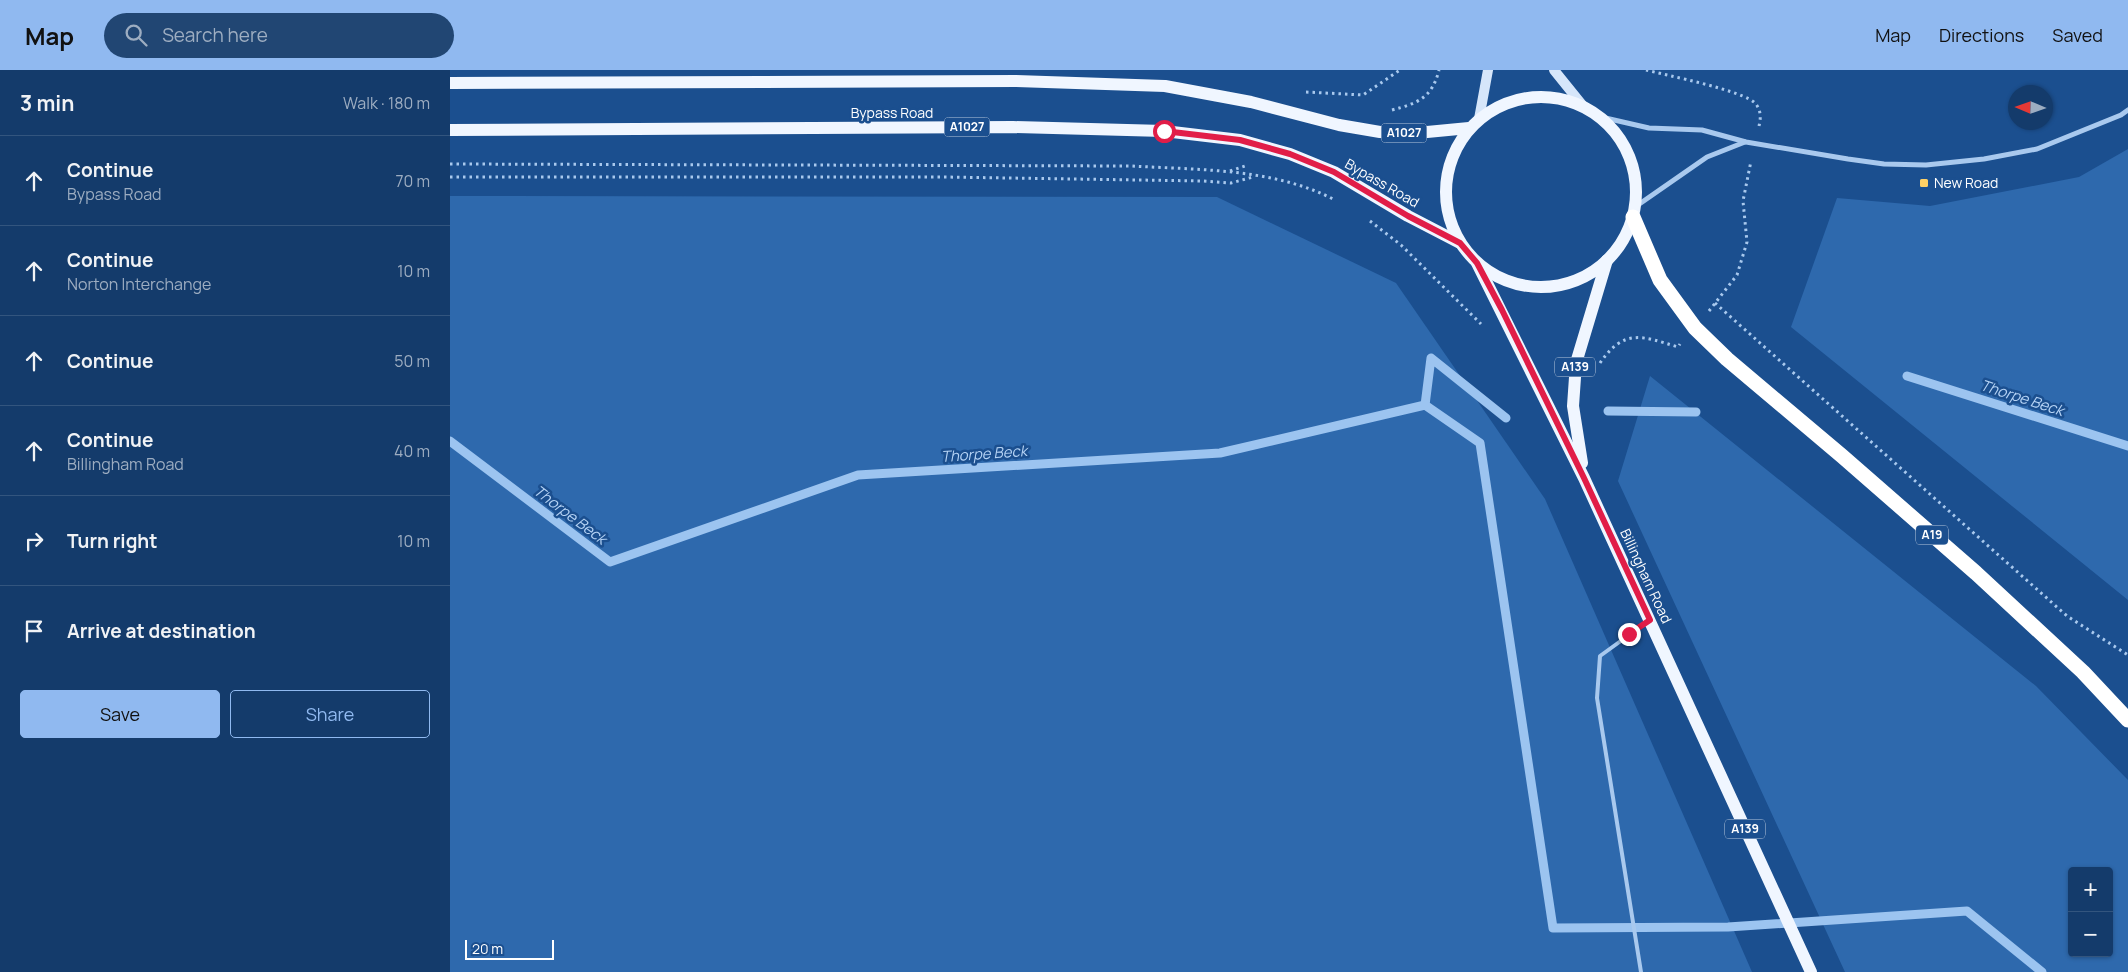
<!DOCTYPE html>
<meta charset="utf-8">
<style>
:root{--surface:#143b6b;--page:#214673;--text:#f1f3f6;--muted:#9dadc1;--line:#33557e;--accent:#90b9f0}
body{margin:0;font-family:Manrope,sans-serif;background:var(--page);color:var(--text)}
.controls{position:absolute;right:15px;bottom:15px;display:grid;overflow:hidden;border-radius:5px;box-shadow:0 1px 4px #0004}
.controls button{width:45px;height:45px;display:grid;place-items:center;padding:0;border:0;border-bottom:1px solid var(--line);background:var(--surface);color:var(--text);font:25px sans-serif}
.compass{position:absolute;left:1558px;top:15px;width:45px;height:45px;border-radius:50%;background:var(--surface);box-shadow:0 1px 4px #0004;rotate:272deg}
.scale{position:absolute;left:15px;bottom:12px;width:89px;box-sizing:border-box;padding-left:5px;border:2px solid #fff;border-top:0;font-size:14px;line-height:18px;white-space:nowrap;color:#fff;-webkit-text-stroke:4px #1b4f8f;paint-order:stroke}
.stop{position:absolute;width:15px;height:15px;margin:-11px;border:4px solid #e11d48;border-radius:50%;background:#fff}
.stop.end{background:#e11d48;border-color:#fff;box-shadow:0 1px 5px #0008}
.list{margin:0;padding:0;list-style:none}
h2{display:flex;justify-content:space-between;align-items:center;height:65px;margin:0;padding:0 20px;font-size:21px}
h2 small{font-size:16px;font-weight:400;color:var(--muted)}
.list li{display:grid;grid-template-columns:32px 1fr auto;gap:15px;align-items:center;box-sizing:border-box;height:90px;padding:0 20px;border-top:1px solid var(--line)}
.list b{display:block;font-size:19px;white-space:nowrap}
.list p{margin:0;font-size:16px;white-space:nowrap;color:var(--muted)}
.list em{font-size:16px;font-style:normal;color:var(--muted)}
.actions{display:flex;gap:10px;padding:15px 20px}
.actions a{flex:1;padding:11px 0;border:1px solid var(--accent);border-radius:5px;text-align:center;font-size:18px;color:var(--accent)}
.actions .main{background:var(--accent);color:#111}
.icon{flex:none;width:28px;height:28px;fill:none;stroke:currentColor;stroke-width:2;stroke-linecap:round;stroke-linejoin:round}
.map{position:relative;flex:none;width:1678px;height:902px;overflow:hidden}
header{display:flex;align-items:center;gap:30px;box-sizing:border-box;height:70px;padding:0 25px;background:var(--accent);color:#111}
header strong{font-size:24px}
nav{display:flex;gap:28px;margin-inline-start:auto;font-size:18px}
.search{width:350px;height:45px;background:var(--page);display:flex;align-items:center;gap:12px;box-sizing:border-box;padding:0 18px;border-radius:28px;color:var(--muted);font-size:19px}
main{display:flex}
aside{flex:1;background:var(--surface)}
.map>svg:first-child{display:block}
.green{fill:#2e69ad;fill-rule:evenodd}
.lines{fill:none;stroke-linecap:round;stroke-linejoin:round}
.stream{stroke:#9cc4f0;stroke-width:9}
.path{stroke:#a9c9ee;stroke-width:3;stroke-dasharray:2.5 4;stroke-linecap:butt}
.lane{stroke:#a9c9ee;stroke-width:4}
.street{stroke:#a9c9ee;stroke-width:5}
.secondary{stroke:#d6e6fa;stroke-width:10}
.primary{stroke:#f0f6ff;stroke-width:12}
.highway{stroke:#fff;stroke-width:15}
.route{stroke:#e11d48;stroke-width:6}
.poi-dot{fill:#ffd166;stroke:#1b4f8f;stroke-width:2}
.labels{text-anchor:middle;stroke-width:5;stroke-linejoin:round;paint-order:stroke}
.shield{fill:#1b4f8f;stroke:#bbcadd;stroke-width:1}
.shield-label{font-size:12px;font-weight:bold;fill:#fff}
.street-label{font-size:14px;fill:#fff;stroke:#1b4f8f}
.poi-label{font-size:14px;fill:#fff;stroke:#1b4f8f;text-anchor:start}
.water-label{font-size:15px;font-style:italic;fill:#b5d3f5;stroke:#1b4f8f}
</style>
<header>
<strong>Map</strong>
<div class="search"><svg class="icon" aria-label="search" viewBox="0 0 24 24"><circle cx="10" cy="10" r="6"/><path d="M15 15l6 6"/></svg>Search here</div>
<nav><a>Map</a><a>Directions</a><a>Saved</a></nav>
</header>
<main>
<aside>
<h2>3 min<small>Walk · 180 m</small></h2>
<ul class="list">
<li><svg class="icon" aria-label="ahead" viewBox="0 0 24 24"><path d="M12 20V5M6 11l6-6 6 6"/></svg><div><b>Continue</b><p>Bypass Road</p></div><em>70 m</em></li>
<li><svg class="icon" aria-label="ahead" viewBox="0 0 24 24"><path d="M12 20V5M6 11l6-6 6 6"/></svg><div><b>Continue</b><p>Norton Interchange</p></div><em>10 m</em></li>
<li><svg class="icon" aria-label="ahead" viewBox="0 0 24 24"><path d="M12 20V5M6 11l6-6 6 6"/></svg><div><b>Continue</b></div><em>50 m</em></li>
<li><svg class="icon" aria-label="ahead" viewBox="0 0 24 24"><path d="M12 20V5M6 11l6-6 6 6"/></svg><div><b>Continue</b><p>Billingham Road</p></div><em>40 m</em></li>
<li><svg class="icon" aria-label="right" viewBox="0 0 24 24"><path d="M7 20v-9h11M14 6l5 5-5 5"/></svg><div><b>Turn right</b></div><em>10 m</em></li>
<li><svg class="icon" aria-label="arrive" viewBox="0 0 24 24"><path d="M6 21V4h12l-3 4 3 4H6"/></svg><div><b>Arrive at destination</b></div></li>
</ul>
<div class="actions"><a class="main">Save</a><a>Share</a></div>
</aside>
<div class="map">
<svg width="1678" height="902" viewBox="0 0 1678 902">
<rect width="100%" height="100%" fill="#1b4f8f"/>
<!-- green -->
<g class="green">
<polygon points="1678,79 1678,530 1341,257 1387,128 1480,136 1629,107"/>
<polygon points="0,126 767,127 946,213 1095,429 1302,902 0,902"/>
<path d="M1200 306 1586 616 1678 710V902H1395L1168 411ZM1622 801H1659V883H1622Z"/>
</g>
<g class="lines">
<!-- stream -->
<g class="stream">
<polyline points="1457,306 1678,376"/>
<polyline points="975,335 1030,373 1103,858 1278,857 1517,841 1592,902"/>
<polyline points="1158,341 1246,342"/>
<polyline points="0,371 160,492 408,405 770,383 975,335 981,288 1056,348"/>
</g>
<!-- path -->
<g class="path">
<path d="M1196 0C1215 5 1296 21 1306 34 1311 41 1311 48 1309 56"/>
<polyline points="856,22 913,25 950,0"/>
<path d="M942 40C968 33 982 28 989 0"/>
<path d="M0 94 682 96C749 100 824 98 885 130"/>
<polyline points="780,101 798,95"/>
<polyline points="0,107 493,107 753,111 781,113 803,107"/>
<polyline points="920,151 951,175 1031,254"/>
<polyline points="1265,233 1617,546 1678,585"/>
<polyline points="1259,241 1287,205 1297,172 1293,131 1301,91"/>
<path d="M1150 293C1174 258 1192 266 1228 277L1230 274"/>
</g>
<!-- lane -->
<polyline class="lane" points="1191,902 1147,628 1150,586 1197,552"/>
<!-- street -->
<g class="street">
<polyline points="1151,47 1199,58 1252,60 1296,72 1398,89 1434,94 1476,95 1534,89 1587,79 1671,45 1678,40"/>
<polyline points="1185,137 1257,87 1295,72"/>
</g>
<!-- secondary -->
<g class="secondary">
<polyline points="1104,0 1133,36"/>
<polyline points="1029,49 1038,0"/>
</g>
<!-- primary -->
<g class="primary">
<polyline points="0,13 566,11 715,16 801,32 889,55 930,62 956,64 1019,58"/>
<circle cx="1091" cy="122" r="95"/>
<polyline points="0,60 563,57 714,61 790,70 840,84 884,102 958,146 1010,173"/>
<polyline points="1027,193 1134,408 1361,902"/>
<polyline points="1132,393 1123,336 1126,293 1157,190"/>
</g>
<!-- highway -->
<polyline class="highway" points="1183,147 1210,210 1245,258 1277,289 1392,386 1526,503 1633,602 1678,650"/>
</g>
<g class="lines">
<!-- route -->
<polyline class="route" points="714,61 790,70 840,84 884,102 958,146 1010,173 1027,193 1052,240 1134,408 1200,550 1179,564"/>
</g>
<!-- markers -->
<rect class="poi-dot" x="1469" y="108" width="10" height="10" rx="2.5"/>
<g class="labels">
<!-- shield labels -->
<g class="shield">
<rect x="494.5" y="47.5" width="45" height="19" rx="4"/>
<rect x="931.5" y="53.5" width="45" height="19" rx="4"/>
<rect x="1105" y="287.5" width="40" height="19" rx="4"/>
<rect x="1466" y="455.5" width="32" height="19" rx="4"/>
<rect x="1275" y="749.5" width="40" height="19" rx="4"/>
</g>
<g class="shield-label">
<text x="517" y="61">A1027</text>
<text x="954" y="67">A1027</text>
<text x="1125" y="301">A139</text>
<text x="1482" y="469">A19</text>
<text x="1295" y="763">A139</text>
</g>
<!-- street labels -->
<g class="street-label">
<text x="442" y="48">Bypass Road</text>
<text transform="translate(932 113) rotate(30)" y="5">Bypass Road</text>
<text transform="translate(1196 506) rotate(65)" y="5">Billingham Road</text>
</g>
<!-- poi labels -->
<g class="poi-label">
<text x="1484" y="118">New Road</text>
</g>
<!-- water labels -->
<g class="water-label">
<text transform="translate(1572 328) rotate(18)" y="5">Thorpe Beck</text>
<text transform="translate(534 384) rotate(-4)" y="5">Thorpe Beck</text>
<text transform="translate(120 445) rotate(37)" y="5">Thorpe Beck</text>
</g>
</g>
</svg>
<div class="controls">
<button>+</button>
<button>−</button>
</div>
<svg class="compass" viewBox="-18 -18 36 36"><path d="M0-13l5 13h-10z" fill="#e53935"/><path d="M0 13l5-13h-10z" fill="#9dadc1"/></svg>
<div class="scale">20 m</div>
<div class="stop" style="left:714px;top:61px"></div>
<div class="stop end" style="left:1179px;top:564px"></div>
</div>
</main>
